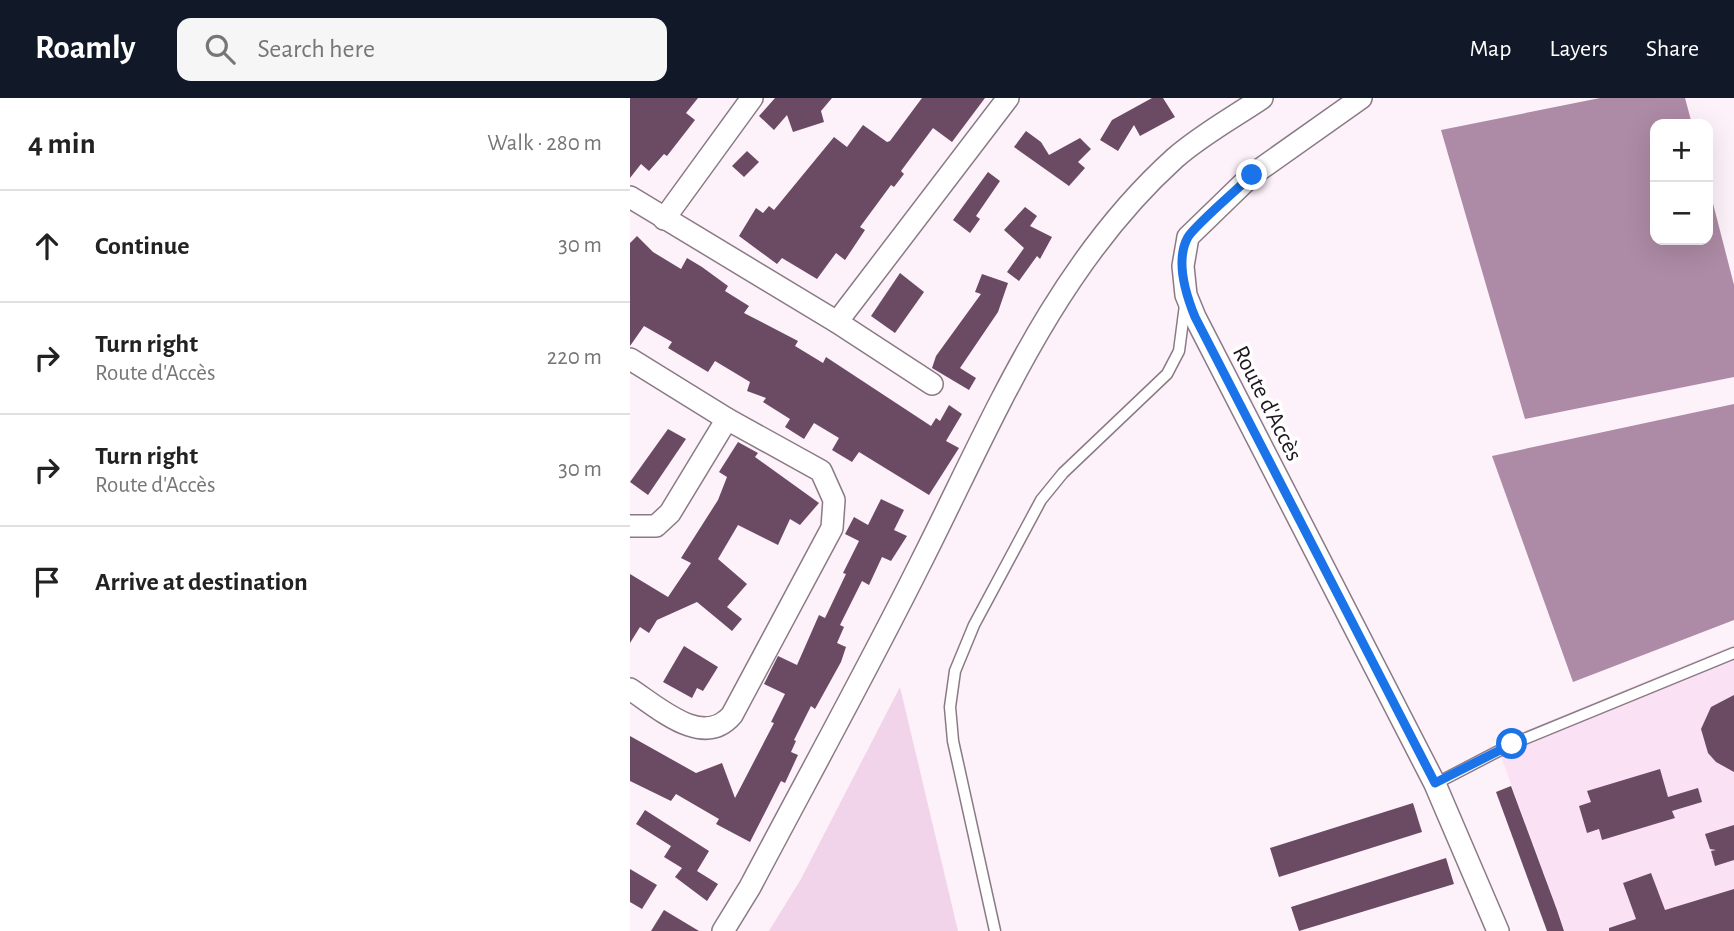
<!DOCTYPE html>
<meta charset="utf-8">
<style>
:root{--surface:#fff;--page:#f6f6f6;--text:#222;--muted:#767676;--line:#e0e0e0;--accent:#111827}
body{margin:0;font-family:"Alegreya Sans",sans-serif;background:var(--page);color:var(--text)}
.controls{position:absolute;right:21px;top:21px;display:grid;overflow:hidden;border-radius:14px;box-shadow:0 7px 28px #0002}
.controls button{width:63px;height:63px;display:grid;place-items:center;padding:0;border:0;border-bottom:2px solid var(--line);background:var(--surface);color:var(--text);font:35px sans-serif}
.stop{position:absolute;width:21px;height:21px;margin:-16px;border:5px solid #1a73e8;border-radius:50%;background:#fff}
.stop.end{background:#1a73e8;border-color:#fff;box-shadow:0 2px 7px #0008}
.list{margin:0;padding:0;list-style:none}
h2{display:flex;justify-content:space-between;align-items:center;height:91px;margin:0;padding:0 28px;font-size:30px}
h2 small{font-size:23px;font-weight:400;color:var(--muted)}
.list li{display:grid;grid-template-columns:46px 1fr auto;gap:21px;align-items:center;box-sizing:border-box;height:112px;padding:0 28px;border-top:2px solid var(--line)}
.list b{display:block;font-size:26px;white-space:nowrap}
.list p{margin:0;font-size:23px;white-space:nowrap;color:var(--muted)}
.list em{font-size:23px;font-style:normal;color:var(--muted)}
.icon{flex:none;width:38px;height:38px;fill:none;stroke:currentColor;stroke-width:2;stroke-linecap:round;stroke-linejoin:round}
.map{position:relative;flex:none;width:1104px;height:833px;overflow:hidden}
header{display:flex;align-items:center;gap:42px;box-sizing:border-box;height:98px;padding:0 35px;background:var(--accent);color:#fff}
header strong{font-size:33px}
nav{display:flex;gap:38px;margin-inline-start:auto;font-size:24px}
.search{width:490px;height:63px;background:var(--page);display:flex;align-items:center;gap:18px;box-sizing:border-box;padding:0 24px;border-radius:14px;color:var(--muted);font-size:26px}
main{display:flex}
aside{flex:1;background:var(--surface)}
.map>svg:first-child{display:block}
.built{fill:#fbe1f4}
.green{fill:#f1d4ea}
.water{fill:#ad8aa5}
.building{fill:#6b4b64}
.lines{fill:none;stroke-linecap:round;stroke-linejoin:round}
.service-casing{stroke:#8a7a86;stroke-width:13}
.minor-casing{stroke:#8a7a86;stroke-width:24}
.service{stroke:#fff;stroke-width:10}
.minor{stroke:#fff;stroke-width:21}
.route{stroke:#1a73e8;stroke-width:9}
.labels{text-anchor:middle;stroke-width:7;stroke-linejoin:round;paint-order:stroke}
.street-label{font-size:24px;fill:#1f181d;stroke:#fff}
</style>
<header>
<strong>Roamly</strong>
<div class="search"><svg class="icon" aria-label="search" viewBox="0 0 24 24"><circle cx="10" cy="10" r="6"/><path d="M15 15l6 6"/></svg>Search here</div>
<nav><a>Map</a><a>Layers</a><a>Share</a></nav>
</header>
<main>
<aside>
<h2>4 min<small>Walk · 280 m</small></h2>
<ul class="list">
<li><svg class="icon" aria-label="ahead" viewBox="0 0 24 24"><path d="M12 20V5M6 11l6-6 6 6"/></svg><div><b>Continue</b></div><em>30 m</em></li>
<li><svg class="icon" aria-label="right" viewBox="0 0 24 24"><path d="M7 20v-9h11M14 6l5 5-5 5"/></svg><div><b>Turn right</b><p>Route d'Accès</p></div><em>220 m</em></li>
<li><svg class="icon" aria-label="right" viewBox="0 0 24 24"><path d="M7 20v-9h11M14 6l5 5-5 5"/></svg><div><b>Turn right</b><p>Route d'Accès</p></div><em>30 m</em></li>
<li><svg class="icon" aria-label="arrive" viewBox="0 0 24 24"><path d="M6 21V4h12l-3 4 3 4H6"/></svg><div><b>Arrive at destination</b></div></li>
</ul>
</aside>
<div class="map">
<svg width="1104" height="833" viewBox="0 0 1104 833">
<rect width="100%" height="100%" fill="#fdf1fa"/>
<!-- built -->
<polygon class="built" points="1104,547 1104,833 935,833 866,645"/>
<!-- green -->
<polygon class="green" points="270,589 328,833 139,833 171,781"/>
<!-- water -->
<g class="water">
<polygon points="970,0 1055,0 1062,26 1025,26 1025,142 1078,142 1078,86 1104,187 1104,279 895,321 811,32"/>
<polygon points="1104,306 1104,522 943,584 862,358"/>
</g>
<!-- building -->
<g class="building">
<polygon points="0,0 68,0 56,15 65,22 37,58 34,56 19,73 11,66 0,80"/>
<polygon points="145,0 202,0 191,13 194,24 163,34 157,17 144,32 129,18"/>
<polygon points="292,0 355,0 322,44 303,30 271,73 274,76 264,89 261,87 230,129 235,132 215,162 206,155 187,181 152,160 147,166 109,138 126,110 133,115 139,108 144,112 204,39 217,49 233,27 257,44 260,43"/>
<polygon points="522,0 533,0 545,19 510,38 504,27 488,53 470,42 482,22"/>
<polygon points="396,33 411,44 419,57 450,40 461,51 448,64 455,70 439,88 384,49"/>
<polygon points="117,53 129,64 114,79 102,68"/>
<polygon points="358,74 370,83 346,118 350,121 340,135 323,122"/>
<polygon points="395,109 407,118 400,128 422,139 410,161 407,158 389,183 377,174 394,150 374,132"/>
<polygon points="7,138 23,154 51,171 57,160 72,169 98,188 95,193 119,208 114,215 168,243 165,248 193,265 196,259 301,328 306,320 310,323 319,307 332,316 316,343 329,350 299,397 229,354 222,364 202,352 209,340 184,325 174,341 155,329 160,321 133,304 136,300 117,293 120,284 85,263 78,274 38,250 42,244 14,228 0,248 0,145"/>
<polygon points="270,175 294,194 265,235 241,218"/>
<polygon points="352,176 378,185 368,214 330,270 346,280 339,292 302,270 306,258 351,196 345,194"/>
<polygon points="38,331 56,341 18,397 0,384"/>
<polygon points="108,344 128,355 125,359 189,405 170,427 160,421 148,447 108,427 88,461 117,486 97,509 112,521 102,533 67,504 27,522 19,535 10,529 0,545 0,476 38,499 61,465 51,460 88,402 97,379 89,374"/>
<polygon points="251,401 274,412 264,432 277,438 261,463 252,459 239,487 232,483 210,527 214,529 207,545 216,549 211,564 185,611 181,608 164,642 166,643 161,654 168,657 155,685 151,683 120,744 86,726 89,721 46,696 41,703 0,683 0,638 66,675 92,665 105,700 144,625 141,624 155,596 134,586 148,558 167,567 189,517 195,520 216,476 213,475 229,443 215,436 224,419 238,427"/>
<polygon points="54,548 88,569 73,593 67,590 62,600 33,584"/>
<polygon points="1104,597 1104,674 1086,664 1078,655 1071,631 1081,609"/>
<polygon points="1030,671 1038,699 1068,690 1072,704 1042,713 1045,720 972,742 969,731 957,735 949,708 961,704 957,693"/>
<polygon points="881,688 927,812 934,833 917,833 866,694"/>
<polygon points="783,705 792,734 649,779 640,750"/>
<polygon points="15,712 79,753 67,773 88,786 77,803 45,779 52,770 34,759 41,748 6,726"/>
<polygon points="1104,727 1104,762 1085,768 1081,753 1086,752 1080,751 1075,736"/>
<polygon points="816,760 824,786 669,833 661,809"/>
<polygon points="0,771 27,787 12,811 0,804"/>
<polygon points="1021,775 1035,812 1104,791 1104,833 979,833 979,830 1006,821 993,785"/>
<polygon points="34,812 69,833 21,833"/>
</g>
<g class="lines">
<defs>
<g id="service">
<polyline points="805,686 882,646 1104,555"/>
<polyline points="365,833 323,643 320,609 325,573 344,527 411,402 433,375 537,276 549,253 555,207"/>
</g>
<g id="minor">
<polyline points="731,0 622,77 558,139 553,168 556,197 565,219 805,686 868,833"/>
<polyline points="0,99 207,224 302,286"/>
<polyline points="34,121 122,0"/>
<polyline points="207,224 378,0"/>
<path d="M0 261 97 321 191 373 204 402 202 430 102 617C73 651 29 610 0 591"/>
<polyline points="0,428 26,428 40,415 97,321"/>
<path d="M93 833 120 789C177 681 236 574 290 466 363 322 423 170 545 60 571 37 604 19 632 0"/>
</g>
</defs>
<!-- service casing -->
<use href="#service" class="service-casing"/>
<!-- minor casing -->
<use href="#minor" class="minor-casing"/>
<!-- service -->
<use href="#service" class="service"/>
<!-- minor -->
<use href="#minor" class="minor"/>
</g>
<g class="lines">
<!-- route -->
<path class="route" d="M622 77C609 90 566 126 558 139 545 162 556 197 565 219L805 685 882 646"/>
</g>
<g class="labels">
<!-- street labels -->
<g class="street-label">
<text transform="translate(638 305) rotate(63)" y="8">Route d'Accès</text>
</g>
</g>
</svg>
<div class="controls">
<button>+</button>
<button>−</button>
</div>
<div class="stop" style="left:882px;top:646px"></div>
<div class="stop end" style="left:622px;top:77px"></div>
</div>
</main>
